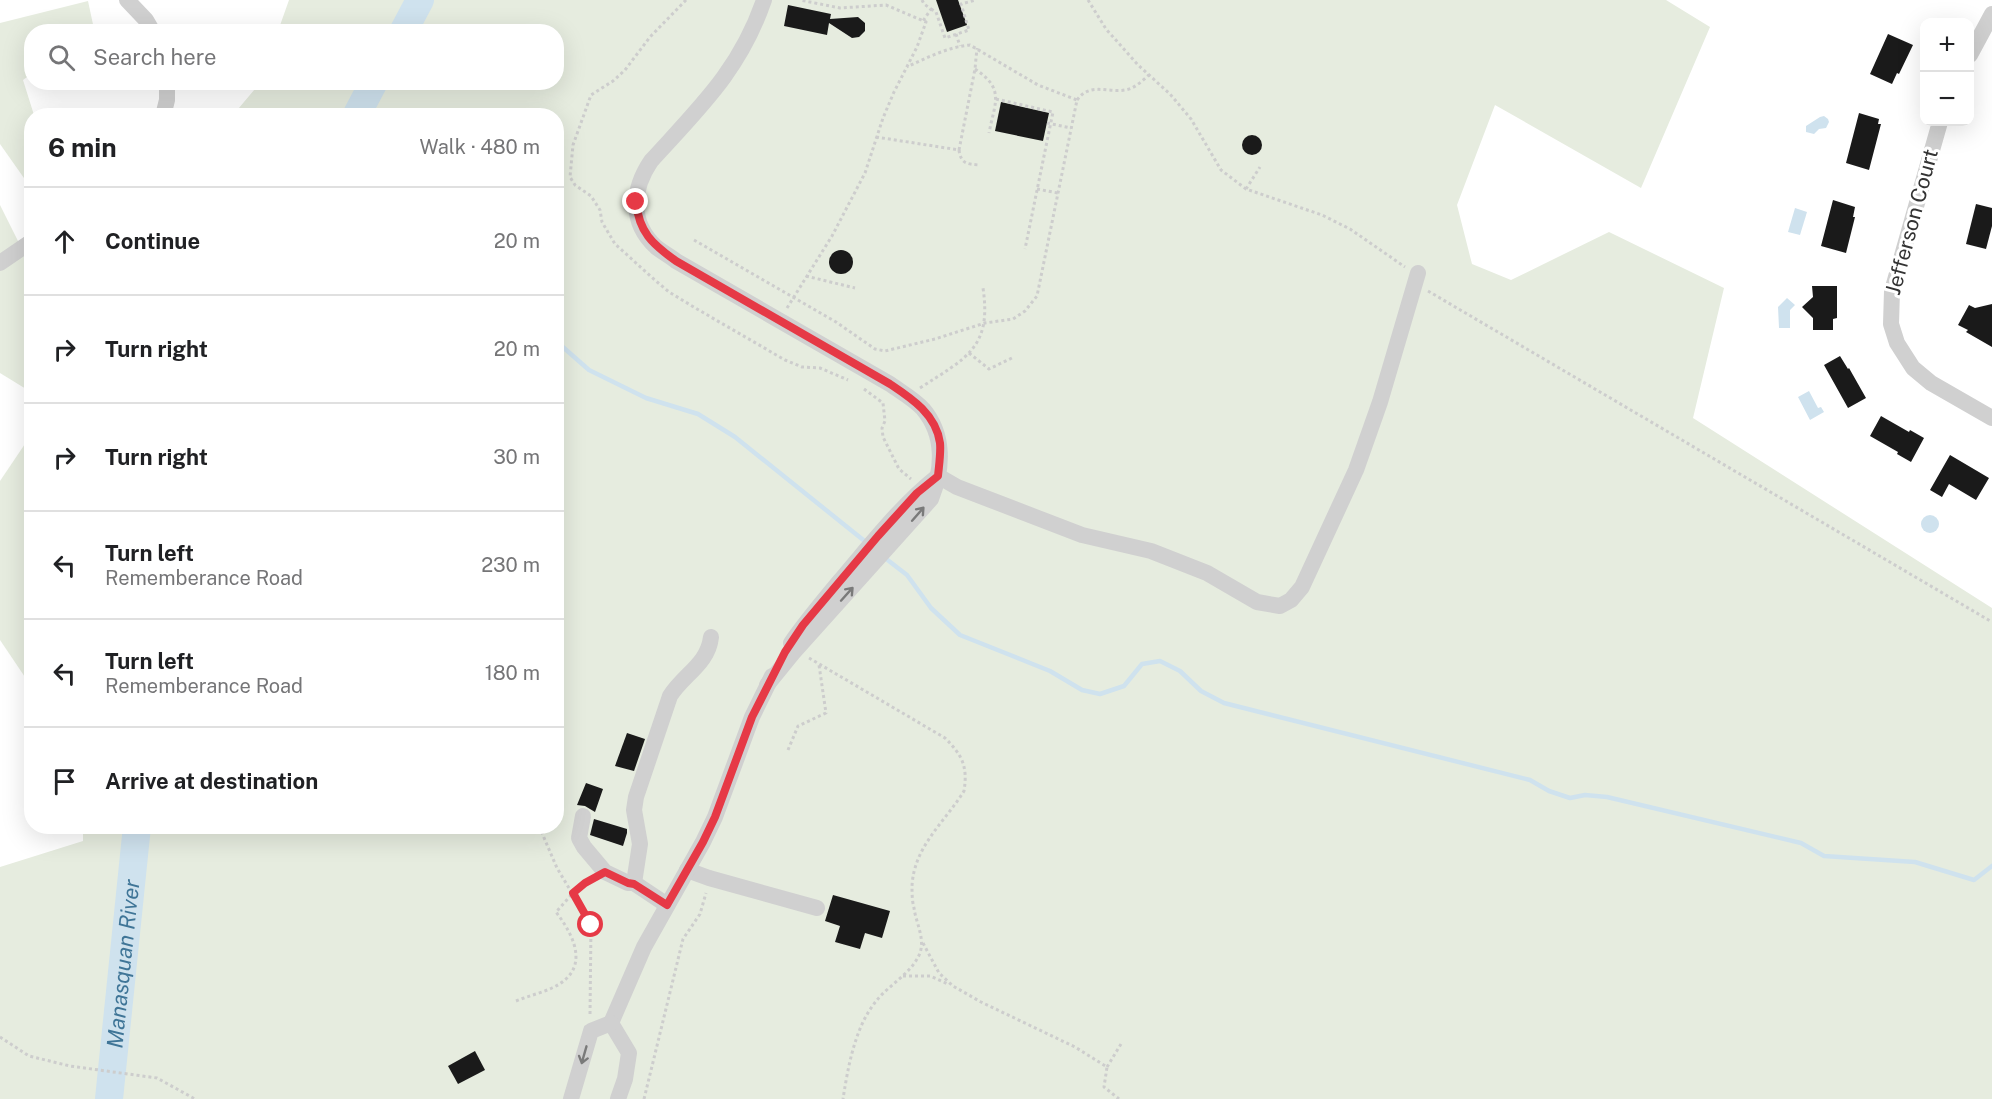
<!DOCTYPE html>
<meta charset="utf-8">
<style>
:root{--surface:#fff;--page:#f2f2f2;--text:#202124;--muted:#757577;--line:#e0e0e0}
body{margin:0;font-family:"Public Sans",sans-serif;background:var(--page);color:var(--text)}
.controls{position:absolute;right:18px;top:18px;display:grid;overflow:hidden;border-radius:12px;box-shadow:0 6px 24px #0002}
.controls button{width:54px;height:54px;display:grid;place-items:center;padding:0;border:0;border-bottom:2px solid var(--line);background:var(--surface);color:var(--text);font:30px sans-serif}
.stop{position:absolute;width:18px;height:18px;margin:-14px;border:4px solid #e63946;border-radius:50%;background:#fff}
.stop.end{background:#e63946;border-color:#fff;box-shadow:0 2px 6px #0008}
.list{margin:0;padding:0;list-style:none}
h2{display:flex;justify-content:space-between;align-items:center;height:78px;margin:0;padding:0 24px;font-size:26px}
h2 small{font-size:20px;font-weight:400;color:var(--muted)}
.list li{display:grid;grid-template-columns:39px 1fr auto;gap:18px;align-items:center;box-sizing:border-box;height:108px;padding:0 24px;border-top:2px solid var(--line)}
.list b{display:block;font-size:22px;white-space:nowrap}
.list p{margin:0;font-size:20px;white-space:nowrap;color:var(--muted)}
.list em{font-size:20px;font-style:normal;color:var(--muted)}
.icon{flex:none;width:33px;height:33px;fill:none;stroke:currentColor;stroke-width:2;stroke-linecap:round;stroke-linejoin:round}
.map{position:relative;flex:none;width:1992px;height:1099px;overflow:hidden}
.search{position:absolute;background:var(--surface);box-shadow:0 6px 24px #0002;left:24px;top:24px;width:540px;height:66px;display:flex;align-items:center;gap:15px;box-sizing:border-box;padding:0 21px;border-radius:24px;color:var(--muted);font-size:22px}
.panel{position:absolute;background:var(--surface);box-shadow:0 6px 24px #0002;left:24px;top:108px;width:540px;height:726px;border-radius:24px}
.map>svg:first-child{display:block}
.green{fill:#e6ecdf}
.water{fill:#cfe2ee}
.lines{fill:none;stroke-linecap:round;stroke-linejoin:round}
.stream{stroke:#cfe2ee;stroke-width:4.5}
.river{stroke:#cfe2ee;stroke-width:28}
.building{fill:#1a1a1a}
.path{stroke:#cdcdcd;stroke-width:3;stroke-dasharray:3 3;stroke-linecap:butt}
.minor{stroke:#d0d0d0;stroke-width:16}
.oneway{stroke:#7a7a7a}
.route{stroke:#e63946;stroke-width:8}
.labels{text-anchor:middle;stroke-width:6;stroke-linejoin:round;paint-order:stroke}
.street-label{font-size:21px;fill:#333;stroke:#fff}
.water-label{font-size:22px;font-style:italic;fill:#3f7597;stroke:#fff}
</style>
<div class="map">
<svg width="1992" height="1099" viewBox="0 0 1992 1099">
<rect width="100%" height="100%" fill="#fff"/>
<!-- green -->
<g class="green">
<polygon points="289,0 1666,0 1710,27 1641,188 1495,105 1457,205 1472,264 1511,280 1609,232 1724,288 1693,418 1992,608 1992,1099 0,1099 0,867 83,841 83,827 556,826 556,116 233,115 260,83 556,82 556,32 278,31"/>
<polygon points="88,1 94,29 90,31 32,32 31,74 23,80 34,115 32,116 31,188 0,144 0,23"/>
<polygon points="0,205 31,267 31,392 0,373"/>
<polygon points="31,435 31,686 0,640 0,481"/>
</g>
<!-- water -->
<g class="water">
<polygon points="1824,116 1828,119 1829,122 1826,128 1819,129 1814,134 1806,132 1806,126 1820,117"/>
<polygon points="1795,208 1807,212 1800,235 1788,232"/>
<polygon points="1787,298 1795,305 1790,310 1790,328 1779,328 1778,307"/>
<polygon points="1809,391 1818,408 1821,407 1824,412 1810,420 1798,397"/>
<circle cx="1930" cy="524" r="9"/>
</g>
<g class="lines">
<!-- stream -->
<g class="stream">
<polyline points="556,341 589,370 646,398 698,414 735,437 867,543"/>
<polyline points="885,558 907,575 931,608 960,635 1050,671 1082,690 1100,694 1124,686 1142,664 1160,661 1180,671 1201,691 1224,703 1530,780 1549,791 1570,798 1585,795 1607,797 1801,843 1824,856 1915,862 1974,880 1992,866"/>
</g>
<!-- river -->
<g class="river">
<polyline points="403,32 420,0"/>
<polyline points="356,116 374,82"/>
<path id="s1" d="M109 1099 137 826"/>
</g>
</g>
<!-- building -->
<g class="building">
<polygon points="936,0 958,0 967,25 947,32"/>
<polygon points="788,5 831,14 830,19 858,17 865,23 865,31 859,37 852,38 829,23 827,35 784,26"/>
<polygon points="1888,34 1913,45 1899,74 1897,73 1892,84 1870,74"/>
<polygon points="1001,102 1049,113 1043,141 995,131"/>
<polygon points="1859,113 1879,119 1878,124 1881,124 1869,170 1846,163"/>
<circle cx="1252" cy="145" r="10"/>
<polygon points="1833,200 1855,207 1853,217 1855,217 1846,253 1821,246"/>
<polygon points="1976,204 1992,208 1992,226 1986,249 1966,244"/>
<circle cx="841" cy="262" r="12"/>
<polygon points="1812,286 1837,286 1837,318 1833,319 1833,330 1813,330 1813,318 1802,307 1813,297"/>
<polygon points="1992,304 1992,347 1966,332 1968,330 1958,325 1969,305 1975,308"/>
<polygon points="1840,356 1848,369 1849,368 1866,398 1848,408 1824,365"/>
<polygon points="1881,416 1909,432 1910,430 1924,438 1911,462 1897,454 1898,452 1870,436"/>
<polygon points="1950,455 1989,478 1976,500 1949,484 1942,497 1930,490"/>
<polygon points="627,733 645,739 634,771 615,766"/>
<polygon points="586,783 603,789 595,812 585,806 577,805"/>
<polygon points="594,819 627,829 627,833 623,846 590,835"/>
<polygon points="833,895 890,911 882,938 865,933 860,949 835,942 840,926 825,921"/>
<polygon points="475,1051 485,1070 458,1084 448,1066"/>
</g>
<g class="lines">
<!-- path -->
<g class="path">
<polyline points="686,0 650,37 625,70 613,81 591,95 573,145 570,177 575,185 591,196 600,210 602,222 615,244 656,281 669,292 697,309 785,360 802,367 820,368 848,380"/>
<polyline points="922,0 924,4 931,9 923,21"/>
<polyline points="1088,0 1106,29 1138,65 1170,94 1191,119 1221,170 1246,189 1322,215 1350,229 1405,267"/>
<polyline points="931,9 936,12 945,38 969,30 961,4 976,0"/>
<polyline points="956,34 960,46"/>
<path d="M975 69C1005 89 995 102 989 133"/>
<polyline points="996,99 1053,112 1025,249"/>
<path d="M1077 100C1090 82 1107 93 1125 90 1134 89 1142 81 1149 75"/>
<polyline points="1047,123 1071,128"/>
<polyline points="876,137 959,150 975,69 977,48"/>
<path d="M959 150C961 164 967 164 979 165"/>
<polyline points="1037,189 1058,193"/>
<polyline points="1246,189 1260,167"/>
<path d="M694 240 836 322 875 349 885 351 935 339 985 323 1013 319 1025 311 1037 296 1077 100 1038 85 970 45C948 47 926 58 907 67"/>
<polyline points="806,276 855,288"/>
<polyline points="1428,291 1992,622"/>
<polyline points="787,308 832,236 865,173 883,118 894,92 917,47 926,22 886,5 840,8 800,0"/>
<polyline points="969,353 989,369 1014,357"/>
<path d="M920 388C966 358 992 348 983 288"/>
<polyline points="864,389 883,403 885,421 882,428 883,437 899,469 911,479"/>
<path d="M809 658 945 738C962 755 968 766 964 791 945 822 914 846 912 886 912 893 912 901 914 908 916 923 925 938 920 953 912 973 890 984 877 1000 855 1026 848 1067 843 1099"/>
<polyline points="788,750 798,726 826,713 819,665"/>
<polyline points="539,826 557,868 591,925 590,1015"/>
<polyline points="923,943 939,973 953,986 981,1002 1075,1047 1107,1067 1104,1087 1119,1099"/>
<polyline points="903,976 930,976 948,984"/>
<path d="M516 1001C528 996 541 993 552 988 591 970 575 937 556 912L573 893 591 880"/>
<polyline points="0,1037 29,1056 70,1066 157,1078 195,1099"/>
<polyline points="1107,1067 1121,1044"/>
<polyline points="644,1099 683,939 700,914 706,893"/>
</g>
<!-- minor -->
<g class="minor">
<polyline points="127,0 146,20 153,32"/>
<path d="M764 0C740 70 700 107 651 161 632 189 629 222 656 247 662 252 670 256 676 261L890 384C901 392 914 399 923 409 945 435 943 469 931 499L793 653 767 685"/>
<polyline points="1970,55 1992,14"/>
<polyline points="163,116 167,100 167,82"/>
<polyline points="1940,122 1892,291 1891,324 1897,343 1913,368 1931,383 1992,418"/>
<polyline points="0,263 32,241"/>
<polyline points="938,476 957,487 1082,535 1151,551 1207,573 1257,602 1280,606 1291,600 1302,587 1356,470 1380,402 1418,273"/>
<path d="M791 643C809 617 829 594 849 570 877 537 904 503 938 476"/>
<polyline points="583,816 579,838 584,847 605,872 628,883 634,883"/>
<polyline points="687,870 709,878 817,908"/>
<path d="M667 905 634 883 640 844 634 810 636 797 670 696C684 674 708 664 711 637"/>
<polyline points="611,1023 644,947 703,842 715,817 752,717 772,676"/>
<polyline points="611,1023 629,1053 625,1079 618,1099"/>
<polyline points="571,1099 591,1031 611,1023"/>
</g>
</g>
<!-- one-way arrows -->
<defs><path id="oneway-shaft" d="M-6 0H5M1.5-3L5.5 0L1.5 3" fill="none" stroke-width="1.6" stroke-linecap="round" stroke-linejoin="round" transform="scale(1.5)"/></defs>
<g class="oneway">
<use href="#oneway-shaft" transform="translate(918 514) rotate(-49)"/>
<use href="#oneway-shaft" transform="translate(847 594) rotate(-48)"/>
<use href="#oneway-shaft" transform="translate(584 1055) rotate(106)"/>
</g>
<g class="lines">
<!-- route -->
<path class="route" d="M591 925 573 893 585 883 605 872 628 883 634 884 667 905 703 842 715 817 752 717 785 652 803 625 878 536 917 493 938 476C939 465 941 453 940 443 936 414 911 398 890 384L676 261C652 244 639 232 636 202"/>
</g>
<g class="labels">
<!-- street labels -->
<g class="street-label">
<text transform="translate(1912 222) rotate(-75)" y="7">Jefferson Court</text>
</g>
<!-- water labels -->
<g class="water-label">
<text dy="8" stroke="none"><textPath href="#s1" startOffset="136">Manasquan River</textPath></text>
</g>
</g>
</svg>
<div class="controls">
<button>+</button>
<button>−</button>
</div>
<div class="stop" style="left:591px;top:925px"></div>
<div class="stop end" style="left:636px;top:202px"></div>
<div class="search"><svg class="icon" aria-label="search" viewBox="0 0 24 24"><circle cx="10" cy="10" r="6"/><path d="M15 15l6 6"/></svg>Search here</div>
<section class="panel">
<h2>6 min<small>Walk · 480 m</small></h2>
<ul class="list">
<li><svg class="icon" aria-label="ahead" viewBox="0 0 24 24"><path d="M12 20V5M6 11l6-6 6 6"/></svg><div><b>Continue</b></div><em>20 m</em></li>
<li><svg class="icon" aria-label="right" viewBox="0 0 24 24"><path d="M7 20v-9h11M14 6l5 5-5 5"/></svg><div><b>Turn right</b></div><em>20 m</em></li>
<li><svg class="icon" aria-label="right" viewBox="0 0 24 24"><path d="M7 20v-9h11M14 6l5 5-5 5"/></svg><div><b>Turn right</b></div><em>30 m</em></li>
<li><svg class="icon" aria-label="left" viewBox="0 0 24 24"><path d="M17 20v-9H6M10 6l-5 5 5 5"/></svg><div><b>Turn left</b><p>Rememberance Road</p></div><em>230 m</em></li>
<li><svg class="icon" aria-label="left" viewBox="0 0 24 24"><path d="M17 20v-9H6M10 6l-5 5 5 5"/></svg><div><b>Turn left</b><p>Rememberance Road</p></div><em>180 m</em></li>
<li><svg class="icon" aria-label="arrive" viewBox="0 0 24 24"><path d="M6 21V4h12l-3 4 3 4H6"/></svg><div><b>Arrive at destination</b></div></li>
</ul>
</section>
</div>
